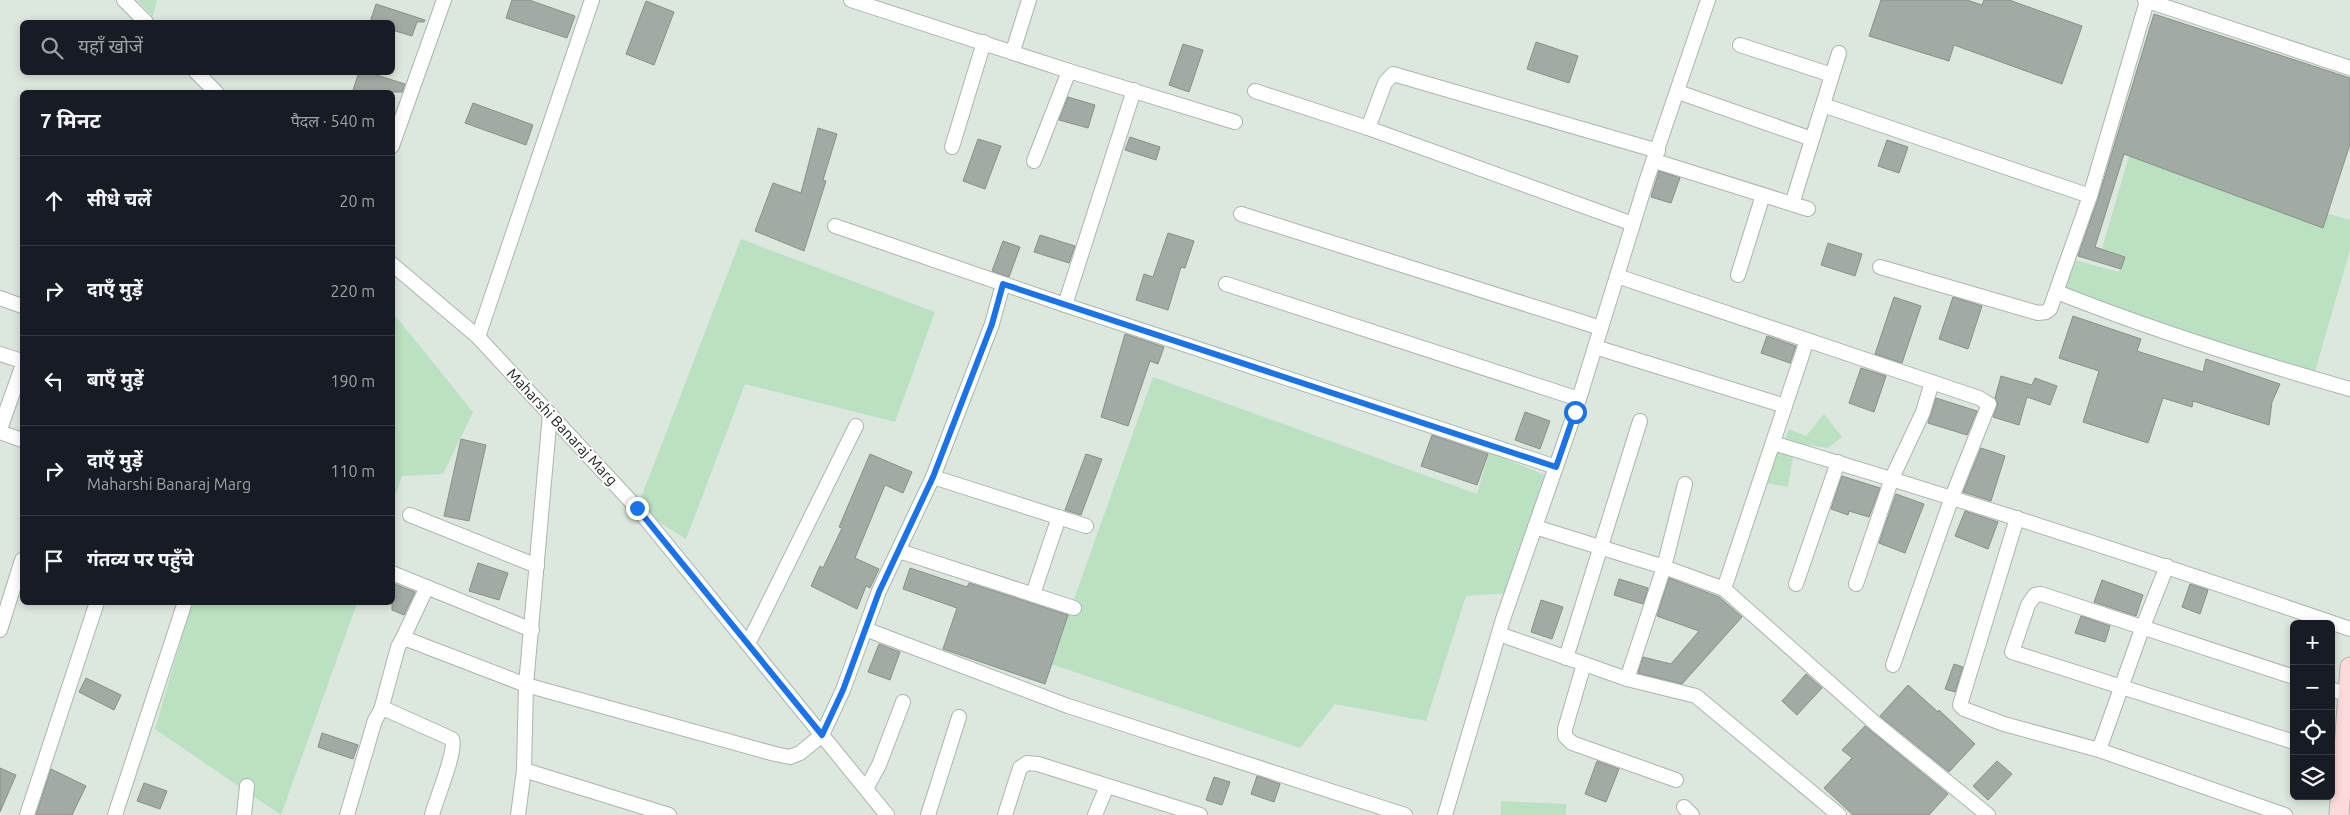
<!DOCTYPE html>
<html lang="hi">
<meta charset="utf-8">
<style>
:root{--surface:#171b24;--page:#20242c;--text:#f1f3f6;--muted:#9ea1a6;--line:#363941}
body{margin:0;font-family:Ubuntu,"Noto Sans Devanagari",sans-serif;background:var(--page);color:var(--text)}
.controls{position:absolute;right:15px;bottom:15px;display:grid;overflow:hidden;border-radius:8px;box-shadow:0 2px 8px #0003}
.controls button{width:45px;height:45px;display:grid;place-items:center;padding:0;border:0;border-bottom:1px solid var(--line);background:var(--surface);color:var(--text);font:25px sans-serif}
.stop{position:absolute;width:15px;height:15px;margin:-11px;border:4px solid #1a73e8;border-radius:50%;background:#fff}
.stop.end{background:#1a73e8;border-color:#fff;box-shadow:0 1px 5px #0008}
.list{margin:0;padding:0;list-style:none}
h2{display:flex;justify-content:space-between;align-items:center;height:65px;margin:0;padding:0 20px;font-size:21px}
h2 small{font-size:16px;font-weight:400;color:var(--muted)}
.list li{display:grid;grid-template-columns:32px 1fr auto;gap:15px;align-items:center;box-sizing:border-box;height:90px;padding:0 20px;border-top:1px solid var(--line)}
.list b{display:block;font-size:19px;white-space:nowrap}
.list p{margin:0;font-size:16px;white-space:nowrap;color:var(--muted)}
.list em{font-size:16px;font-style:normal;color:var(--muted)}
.icon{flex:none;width:28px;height:28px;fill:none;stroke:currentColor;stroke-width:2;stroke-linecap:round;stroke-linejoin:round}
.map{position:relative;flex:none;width:2350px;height:815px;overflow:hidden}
.search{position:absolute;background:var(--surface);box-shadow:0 2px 8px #0003;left:20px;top:20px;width:375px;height:55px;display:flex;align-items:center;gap:12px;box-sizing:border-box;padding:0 18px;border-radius:8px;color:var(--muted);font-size:19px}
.panel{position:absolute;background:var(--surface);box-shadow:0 2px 8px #0003;left:20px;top:90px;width:375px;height:515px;border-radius:8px}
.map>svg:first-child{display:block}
.green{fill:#bae1c1}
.building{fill:#a1aba3;stroke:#879189}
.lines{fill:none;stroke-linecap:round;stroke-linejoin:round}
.street-casing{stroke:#abb6ad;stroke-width:16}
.secondary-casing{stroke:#abb6ad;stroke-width:21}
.street{stroke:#fff;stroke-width:14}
.secondary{stroke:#fddada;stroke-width:19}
.route{stroke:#1a73e8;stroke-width:6}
.labels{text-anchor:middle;stroke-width:4;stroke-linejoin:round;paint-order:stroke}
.street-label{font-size:15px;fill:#1b1f1b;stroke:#fff}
</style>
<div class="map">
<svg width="2350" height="815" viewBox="0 0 2350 815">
<rect width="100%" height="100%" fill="#dce7de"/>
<!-- green -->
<g class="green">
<polygon points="137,0 157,0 153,16"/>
<polygon points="2129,156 2350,220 2350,250 2314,375 2059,301 2071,259 2119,272 2124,256 2102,249"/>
<polygon points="741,239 935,312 895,422 745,384 686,539 637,508"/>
<polygon points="393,313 473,412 443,474 402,476 393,502"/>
<polygon points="1153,377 1477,494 1489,452 1552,478 1512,593 1466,596 1426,721 1335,704 1300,748 1051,664"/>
<polygon points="1824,414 1842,437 1828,448 1795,443 1788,487 1754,481 1771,449 1782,447 1789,429 1806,436"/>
<polygon points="192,603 357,603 281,815 155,729"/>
<polygon points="1501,801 1566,804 1566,815 1501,815"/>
</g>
<!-- building -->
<g class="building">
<polygon points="512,0 529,0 575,16 567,38 506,18"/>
<polygon points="1881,0 1967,0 1982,5 1984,0 2009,0 2082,26 2062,84 1954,45 1949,61 1869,36"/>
<polygon points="646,1 674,12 654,65 626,54"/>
<polygon points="376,4 425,20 424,22 417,22 412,36 392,30 392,22 370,22"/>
<polygon points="2154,14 2350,78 2350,144 2323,228 2124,154 2095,247 2125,257 2121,269 2078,256 2098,199"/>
<polygon points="1536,42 1578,56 1569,83 1527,69"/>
<polygon points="1183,44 1203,50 1189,92 1169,85"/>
<polygon points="359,72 367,72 405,84 402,92 360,92 353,90"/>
<polygon points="1068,97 1095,105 1088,128 1059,120"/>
<polygon points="473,103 533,125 526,145 465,123"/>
<polygon points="818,128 837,134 823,180 826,181 804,251 755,231 773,183 801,193"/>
<polygon points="1130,137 1160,147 1156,160 1125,150"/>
<polygon points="978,139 1001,146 985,189 963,181"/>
<polygon points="1887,140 1908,147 1899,173 1878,166"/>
<polygon points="1659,171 1680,178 1671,203 1651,197"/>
<polygon points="1168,233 1194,241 1185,268 1181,267 1168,310 1136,300 1144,274 1153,277"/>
<polygon points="1040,235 1075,246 1069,263 1034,252"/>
<polygon points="1003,241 1020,247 1009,277 992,271"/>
<polygon points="1828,243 1862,254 1855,276 1821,265"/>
<polygon points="1894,297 1921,306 1902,363 1875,354"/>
<polygon points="1953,297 1982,306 1968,349 1939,339"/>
<polygon points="2073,316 2141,339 2137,351 2203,372 2206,359 2280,384 2272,402 2269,425 2193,401 2192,407 2163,398 2148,443 2083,422 2099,371 2059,358"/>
<polygon points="1125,334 1164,347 1158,364 1150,361 1128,426 1101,417"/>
<polygon points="1767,336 1796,346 1790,363 1761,353"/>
<polygon points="1861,368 1886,376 1874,412 1849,403"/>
<polygon points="2001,376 2032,385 2035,378 2057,386 2050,405 2027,397 2019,425 1993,417 1998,404 1995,398"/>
<polygon points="1936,398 1977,411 1967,435 1928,423"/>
<polygon points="1525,412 1550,421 1540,449 1515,440"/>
<polygon points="1432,435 1488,454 1477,485 1421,466"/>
<polygon points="461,439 486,445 469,521 444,516"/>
<polygon points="1981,448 2005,456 1991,501 1963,492"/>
<polygon points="870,454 912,472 903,493 885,485 855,558 879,569 870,588 866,586 857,609 811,586 820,566 823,568 842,528 839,527"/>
<polygon points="1086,454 1102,459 1081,515 1065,510"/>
<polygon points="1842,476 1880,488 1869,517 1849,511 1848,515 1831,509"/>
<polygon points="1896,494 1924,504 1905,553 1879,543"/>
<polygon points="1965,511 1998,522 1988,549 1955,536"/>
<polygon points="478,563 508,573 499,600 469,591"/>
<polygon points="910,568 967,587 969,583 1068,615 1045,684 943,649 957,608 903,589"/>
<polygon points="1669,578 1719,597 1742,617 1682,684 1638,673 1643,657 1671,664 1699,631 1657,616"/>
<polygon points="1619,579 1648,588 1643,604 1614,595"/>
<polygon points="2102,580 2143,595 2136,616 2094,602"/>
<polygon points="392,583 415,592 404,615 392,610"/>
<polygon points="2190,584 2208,590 2200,614 2182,607"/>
<polygon points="1541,600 1563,607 1552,639 1531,632"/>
<polygon points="2081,616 2110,626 2105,642 2075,633"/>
<polygon points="879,644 900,652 890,680 868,672"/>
<polygon points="1954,664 1963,667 1955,692 1945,689"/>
<polygon points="1806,674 1822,688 1797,715 1782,701"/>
<polygon points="86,678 121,695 114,710 79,692"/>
<polygon points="1908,685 1938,712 1939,710 1975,744 1949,772 1880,716"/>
<polygon points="1865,726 1948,794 1929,815 1853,815 1824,788 1852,758 1842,750"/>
<polygon points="322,733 358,745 353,759 318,747"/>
<polygon points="1597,761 1619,769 1606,802 1585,794"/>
<polygon points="1997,761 2012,774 1988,800 1973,786"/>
<polygon points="0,768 16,775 0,812"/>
<polygon points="51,769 86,786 72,815 36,815"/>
<polygon points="1257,776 1280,784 1274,802 1251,794"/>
<polygon points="1214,777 1230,782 1222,805 1206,800"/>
<polygon points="144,783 167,791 160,809 137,801"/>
</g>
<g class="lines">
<defs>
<g id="street">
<polyline points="124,0 146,22"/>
<polyline points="851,0 1069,71 1235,122"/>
<polyline points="2145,0 2350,68"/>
<polyline points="1740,45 1832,75"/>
<polyline points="1013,51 1029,0"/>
<polyline points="196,72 216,92"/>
<polyline points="1255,91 1368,128 1633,224"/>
<polyline points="1678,92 1812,139"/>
<polyline points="1823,105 2090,196"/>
<polyline points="1368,128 1385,83 1393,74 1658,151"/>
<polyline points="392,146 444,0"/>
<polyline points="952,147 984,42"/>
<polyline points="1034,161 1069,71"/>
<polyline points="1655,161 1808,209"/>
<polyline points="1792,204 1839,53"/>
<polyline points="1241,214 1601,328"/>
<polyline points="835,226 1065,305 1556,467"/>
<polyline points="392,264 478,337 637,508 887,815"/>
<polyline points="1880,267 2038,313 2046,312 2050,309 2090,196 2147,1"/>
<polyline points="1738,275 1763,195"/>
<polyline points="1617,276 1979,398 1989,404 1952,497 1893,665"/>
<polyline points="1226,284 1579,399"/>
<path d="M2057 292C2152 330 2251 361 2350 389"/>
<polyline points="0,298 22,306"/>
<polyline points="1065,305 1134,90"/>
<polyline points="478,337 592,0"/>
<polyline points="1595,347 1785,406"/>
<polyline points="0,354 22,361"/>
<polyline points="0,429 22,367"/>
<polyline points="0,432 22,440"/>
<path d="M1773 443C1966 501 2159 563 2350 629"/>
<polyline points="933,477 1086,526"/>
<polyline points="410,515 537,566"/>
<polyline points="2017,518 1960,705 1964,709 2004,724 2099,750 2285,815"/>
<polyline points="1535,527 1664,567 1724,589 1876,724 1988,815"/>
<polyline points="899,551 1074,608"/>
<polyline points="392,573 532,630"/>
<polyline points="1796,584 1838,462"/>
<polyline points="1856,584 1892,478 1923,412 1932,382"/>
<polyline points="1724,589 1807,340"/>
<polyline points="1033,594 1059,517"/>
<polyline points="865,629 1068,706 1405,815"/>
<polyline points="0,630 22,560"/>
<polyline points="1499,634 1627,679 1696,696 1839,815"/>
<polyline points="402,640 427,587"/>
<polyline points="748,644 856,426"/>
<polyline points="1566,658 1640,421"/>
<polyline points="1584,664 1565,729 1565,736 1572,743 1676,780"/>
<polyline points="2294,677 2041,594 2035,595 2028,605 2012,652 2294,742"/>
<polyline points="1627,679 1664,567 1685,484"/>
<polyline points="2331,689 2348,695"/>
<polyline points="381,710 398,647 402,640 409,640 526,685 775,754 790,757 800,753 822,735 843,690 879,591 933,477 992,324 1003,284"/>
<polyline points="2099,750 2142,629 2167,566"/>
<polyline points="524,770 669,815"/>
<polyline points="866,789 879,765 903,702"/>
<polyline points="1684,807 1692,815"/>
<polyline points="27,815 97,602"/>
<polyline points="115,815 185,602"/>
<polyline points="244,815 247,786"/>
<path d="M347 815 375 720 381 710 385 709 452 739C457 751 436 799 432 815"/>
<polyline points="518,815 524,770 526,685 550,414"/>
<polyline points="928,815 959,717"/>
<polyline points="1005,815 1020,768 1027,763 1038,764 1200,815"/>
<polyline points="1095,815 1107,786"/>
<polyline points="1445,815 1503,619 1575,412 1646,182 1708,0"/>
</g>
<polyline id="secondary" points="2339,815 2350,667"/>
</defs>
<!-- street casing -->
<use href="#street" class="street-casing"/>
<!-- secondary casing -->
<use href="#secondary" class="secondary-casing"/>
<!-- street -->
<use href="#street" class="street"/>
<!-- secondary -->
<use href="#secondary" class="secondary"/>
</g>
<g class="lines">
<!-- route -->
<polyline class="route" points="637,508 822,735 843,690 879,592 933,477 992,324 1003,284 1556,467 1575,412"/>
</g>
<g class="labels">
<!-- street labels -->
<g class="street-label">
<text transform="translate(562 427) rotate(47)" y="5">Maharshi Banaraj Marg</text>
</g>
</g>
</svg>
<div class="controls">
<button>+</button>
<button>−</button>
<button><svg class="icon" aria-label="locate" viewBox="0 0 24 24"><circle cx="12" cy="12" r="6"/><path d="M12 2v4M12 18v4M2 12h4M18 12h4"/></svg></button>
<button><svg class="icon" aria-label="layers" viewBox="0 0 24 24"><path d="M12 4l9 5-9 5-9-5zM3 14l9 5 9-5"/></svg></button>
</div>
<div class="stop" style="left:1575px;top:412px"></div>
<div class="stop end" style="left:637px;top:508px"></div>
<div class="search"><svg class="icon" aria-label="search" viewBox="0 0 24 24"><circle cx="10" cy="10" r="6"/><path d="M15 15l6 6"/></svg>यहाँ खोजें</div>
<section class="panel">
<h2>7 मिनट<small>पैदल · 540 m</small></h2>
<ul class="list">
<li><svg class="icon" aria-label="ahead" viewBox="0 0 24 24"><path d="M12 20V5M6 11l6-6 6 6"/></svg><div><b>सीधे चलें</b></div><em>20 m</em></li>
<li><svg class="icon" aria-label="right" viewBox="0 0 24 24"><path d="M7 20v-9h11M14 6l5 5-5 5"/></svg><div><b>दाएँ मुड़ें</b></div><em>220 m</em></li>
<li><svg class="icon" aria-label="left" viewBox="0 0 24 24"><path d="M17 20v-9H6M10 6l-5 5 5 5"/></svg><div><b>बाएँ मुड़ें</b></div><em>190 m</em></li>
<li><svg class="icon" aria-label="right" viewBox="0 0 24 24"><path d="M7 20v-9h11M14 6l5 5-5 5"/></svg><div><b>दाएँ मुड़ें</b><p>Maharshi Banaraj Marg</p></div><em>110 m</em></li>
<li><svg class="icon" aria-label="arrive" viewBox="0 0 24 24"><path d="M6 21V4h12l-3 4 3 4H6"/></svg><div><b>गंतव्य पर पहुँचे</b></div></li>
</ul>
</section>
</div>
